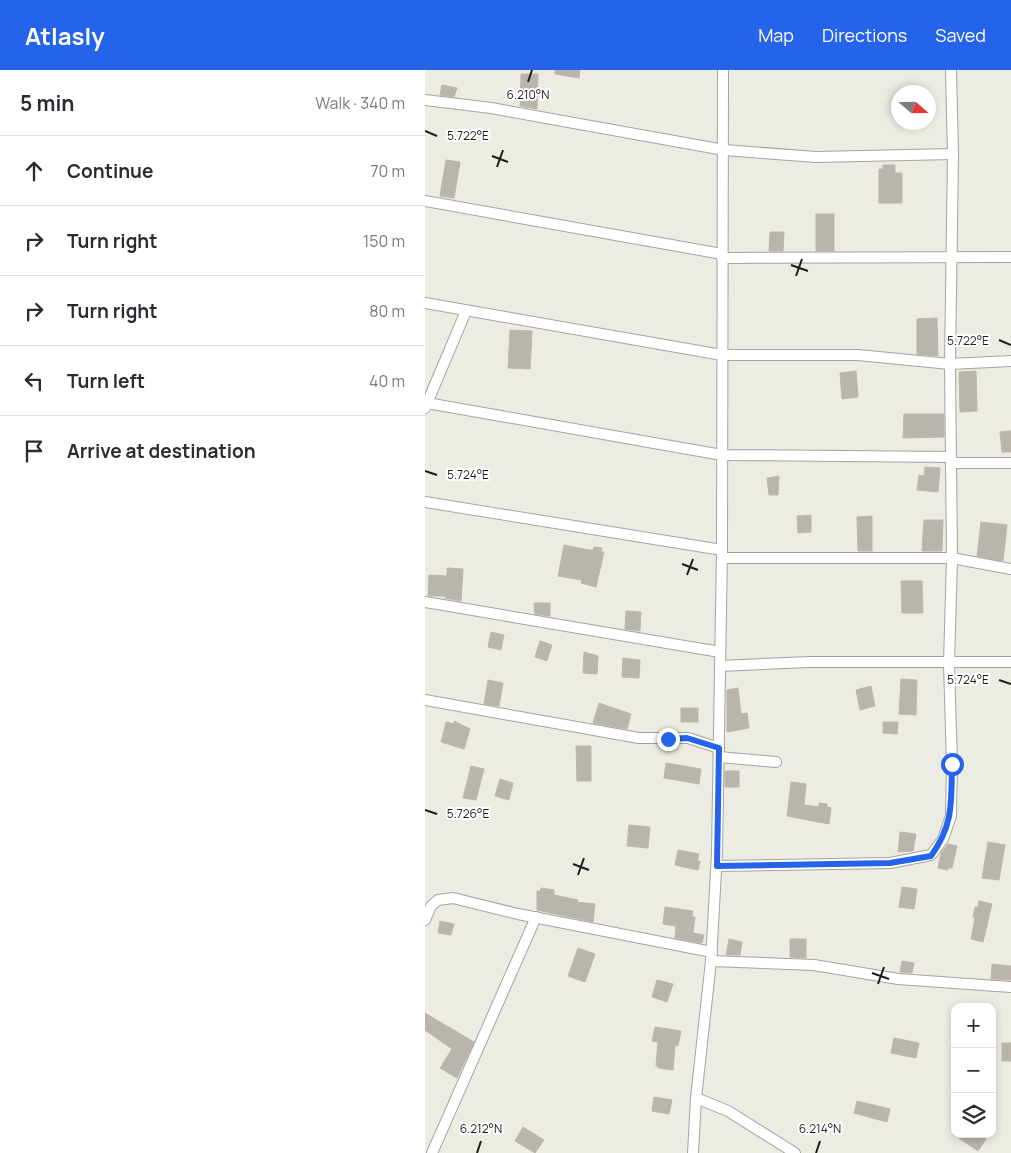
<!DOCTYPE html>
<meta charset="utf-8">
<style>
:root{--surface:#fff;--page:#f2f2f3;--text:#2b2b33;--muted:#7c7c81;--line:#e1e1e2;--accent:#2563eb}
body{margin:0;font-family:Manrope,sans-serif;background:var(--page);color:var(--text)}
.controls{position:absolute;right:15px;bottom:15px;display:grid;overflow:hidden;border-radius:10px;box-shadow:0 2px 8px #0003}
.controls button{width:45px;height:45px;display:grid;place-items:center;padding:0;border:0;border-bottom:1px solid var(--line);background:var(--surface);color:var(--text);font:25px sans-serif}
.compass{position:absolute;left:466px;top:15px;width:45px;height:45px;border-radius:50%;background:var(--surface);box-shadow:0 2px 8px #0003;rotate:110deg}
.stop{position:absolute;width:15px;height:15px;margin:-11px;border:4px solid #2563eb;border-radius:50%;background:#fff}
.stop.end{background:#2563eb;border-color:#fff;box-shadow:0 1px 5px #0008}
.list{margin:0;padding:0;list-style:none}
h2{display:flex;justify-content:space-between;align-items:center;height:65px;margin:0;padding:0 20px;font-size:21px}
h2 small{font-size:16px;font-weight:400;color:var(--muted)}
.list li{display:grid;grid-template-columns:32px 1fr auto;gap:15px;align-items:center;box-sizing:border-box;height:70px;padding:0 20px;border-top:1px solid var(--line)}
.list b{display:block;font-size:19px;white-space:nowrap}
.list em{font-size:16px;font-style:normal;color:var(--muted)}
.icon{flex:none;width:28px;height:28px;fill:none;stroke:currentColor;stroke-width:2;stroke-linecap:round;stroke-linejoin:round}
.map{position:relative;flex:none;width:586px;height:1083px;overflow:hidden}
header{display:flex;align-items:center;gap:30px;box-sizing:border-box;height:70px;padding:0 25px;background:var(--accent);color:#fff}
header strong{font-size:24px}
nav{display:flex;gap:28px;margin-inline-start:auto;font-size:18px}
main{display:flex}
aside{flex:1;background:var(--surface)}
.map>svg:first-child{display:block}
.building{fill:#b9b5ac;stroke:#beb7a5}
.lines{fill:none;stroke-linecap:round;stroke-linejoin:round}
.minor-casing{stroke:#a3a3a3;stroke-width:12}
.minor{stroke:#fff;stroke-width:10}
.route{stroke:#2563eb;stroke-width:6}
.ticks{fill:none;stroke:#1c1c1c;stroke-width:2}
.ticks-label{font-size:12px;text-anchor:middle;fill:#1c1c1c;stroke:#fff;stroke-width:4;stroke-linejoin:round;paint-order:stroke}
</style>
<header>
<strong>Atlasly</strong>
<nav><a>Map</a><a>Directions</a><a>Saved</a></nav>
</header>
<main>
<aside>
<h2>5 min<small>Walk · 340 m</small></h2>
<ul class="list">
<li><svg class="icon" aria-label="ahead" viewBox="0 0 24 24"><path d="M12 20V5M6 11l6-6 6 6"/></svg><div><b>Continue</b></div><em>70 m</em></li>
<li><svg class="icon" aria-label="right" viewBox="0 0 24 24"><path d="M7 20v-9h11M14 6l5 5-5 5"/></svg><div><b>Turn right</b></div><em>150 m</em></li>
<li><svg class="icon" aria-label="right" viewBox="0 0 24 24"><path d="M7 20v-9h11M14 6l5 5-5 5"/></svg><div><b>Turn right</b></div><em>80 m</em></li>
<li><svg class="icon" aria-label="left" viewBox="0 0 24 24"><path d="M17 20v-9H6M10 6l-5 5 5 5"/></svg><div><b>Turn left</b></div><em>40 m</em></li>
<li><svg class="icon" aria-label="arrive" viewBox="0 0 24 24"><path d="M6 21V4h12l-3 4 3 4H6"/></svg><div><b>Arrive at destination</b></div></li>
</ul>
</aside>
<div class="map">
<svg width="586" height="1083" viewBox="0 0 586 1083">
<rect width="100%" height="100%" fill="#edece2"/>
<!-- building -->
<g class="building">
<polygon points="130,0 155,0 154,8 130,4"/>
<polygon points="96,4 113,4 112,39 95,36"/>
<polygon points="17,15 32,18 29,27 15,25"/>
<polygon points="21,90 35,92 29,128 15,126"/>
<polygon points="458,95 470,95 470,103 477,103 477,133 454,133 454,99 458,99"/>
<rect x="391" y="144" width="18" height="37"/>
<polygon points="345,162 359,162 358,181 344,181"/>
<polygon points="512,248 513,286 492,284 492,249"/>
<polygon points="85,260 107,261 105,299 83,298"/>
<polygon points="431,301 433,327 417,329 415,303"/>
<polygon points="551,301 552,341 535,342 534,302"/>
<polygon points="479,344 519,344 519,367 478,368"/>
<polygon points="586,361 586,382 577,382 575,362"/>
<polygon points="500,397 515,398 513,422 492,420 494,405 499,406"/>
<polygon points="354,406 353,425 344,425 342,408"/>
<polygon points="386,445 386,462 373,463 372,446"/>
<polygon points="447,446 447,481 433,481 432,447"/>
<polygon points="499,450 518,450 517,481 497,481"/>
<polygon points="556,452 582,455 578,491 552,486"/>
<polygon points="139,475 164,480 168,480 169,477 177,478 176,482 179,482 171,517 156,513 157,510 133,506"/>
<polygon points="22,498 38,499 36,531 20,528 20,526 3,526 4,505 22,506"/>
<polygon points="476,511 497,511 498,543 477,543"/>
<polygon points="109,533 125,533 125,546 110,544"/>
<polygon points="201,541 216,542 215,561 200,559"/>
<polygon points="66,562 79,565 76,580 63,577"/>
<polygon points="115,571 127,575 122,591 110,587"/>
<polygon points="159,582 173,586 172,604 158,603"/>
<polygon points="198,588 215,590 214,608 197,607"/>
<polygon points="476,609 492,610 491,645 474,644"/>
<polygon points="63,610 78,613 74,636 59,634"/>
<polygon points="446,616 450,636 435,640 431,620"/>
<polygon points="313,618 316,644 322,643 324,658 302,662 302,620"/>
<polygon points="174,633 206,644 202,659 168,653"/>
<rect x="256" y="638" width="17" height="14"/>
<polygon points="29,651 45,659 39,679 16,672 21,652 29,654"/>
<polygon points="458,652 473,652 472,664 458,663"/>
<polygon points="151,676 166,676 166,711 152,711"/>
<polygon points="241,693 276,699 274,714 239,708"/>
<polygon points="46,696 59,699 51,730 38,728"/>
<rect x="300" y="701" width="14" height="16"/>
<polygon points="75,709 88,713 84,730 70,726"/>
<polygon points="366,712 381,714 379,735 394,737 394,733 402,734 402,737 406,738 404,754 362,746"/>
<polygon points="204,755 225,757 223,778 202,776"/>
<polygon points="475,762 491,764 488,781 473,782"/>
<polygon points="563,772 580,775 574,810 557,808"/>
<polygon points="523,774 532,776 527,798 523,798 523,800 513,798 516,783"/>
<polygon points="253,780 274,784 272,791 275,791 273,800 250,795"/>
<polygon points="477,817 492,819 489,839 474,837"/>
<polygon points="116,818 129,820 129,825 153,830 152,832 170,834 168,852 112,840 112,821 115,821"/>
<polygon points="554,831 567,834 558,872 546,869 550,848 548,847 550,837 553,837"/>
<polygon points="240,837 268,841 267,847 270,847 268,863 279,865 277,873 250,868 251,856 238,854"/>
<polygon points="15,851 29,854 26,865 13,863"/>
<polygon points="304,869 317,872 315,885 301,885"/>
<polygon points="365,869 381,869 381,888 365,887"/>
<polygon points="153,878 170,884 160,912 143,906"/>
<polygon points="477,891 489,893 487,903 475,902"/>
<polygon points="567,894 586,896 586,910 566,909"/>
<polygon points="232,910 248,914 242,932 227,927"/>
<polygon points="0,943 49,972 32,1008 15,998 27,979 0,960"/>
<polygon points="230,957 256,961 253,976 250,975 248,1000 233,998 233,996 231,996 233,972 227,971"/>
<polygon points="469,968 494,973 491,988 466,983"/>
<rect x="577" y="973" width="9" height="18"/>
<polygon points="229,1027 247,1030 244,1044 227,1041"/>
<polygon points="432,1031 465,1039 462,1052 429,1043"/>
<polygon points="98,1057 119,1070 110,1083 90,1071"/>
<polygon points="528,1064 555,1064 561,1069 553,1081"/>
</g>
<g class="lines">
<defs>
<g id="minor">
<polyline points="526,0 528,84 525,294 527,488 586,499"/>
<polyline points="0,30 66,38 299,80 391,87 528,84"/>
<polyline points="0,131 297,184"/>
<polyline points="297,188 586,187"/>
<polyline points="0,233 297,285 433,285 525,294 586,291"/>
<polyline points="2,333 297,385 526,387"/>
<polyline points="0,338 41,241"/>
<polyline points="526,393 586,393"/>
<polyline points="0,432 297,480"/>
<polyline points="0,532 295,582"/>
<polyline points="295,596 384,592 586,592"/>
<polyline points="0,630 214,668 263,668 294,678"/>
<polyline points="294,687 351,692"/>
<polyline points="292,796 465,793 506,785 518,769 526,746 527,694 524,594 527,488 297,488"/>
<polyline points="0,850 6,836 13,830 28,828 93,844 287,882"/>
<polyline points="286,891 389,895 473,909 586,917"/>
<polyline points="271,1028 303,1041 370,1083"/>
<polyline points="7,1083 111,847"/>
<polyline points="268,1083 271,1028 286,891 292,783 297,480 298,0"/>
</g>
</defs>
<!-- minor casing -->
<use href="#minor" class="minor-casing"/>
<!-- minor -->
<use href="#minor" class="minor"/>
</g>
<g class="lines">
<!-- route -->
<path class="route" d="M243 669 262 668 294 678 292 796 465 793 506 786C529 754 526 732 527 694"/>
</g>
<!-- ticks -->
<path class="ticks" d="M103 12 107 0M0 61 12 66M67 86 83 92M72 97 78 80M366 195 383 201M371 206 377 189M574 270 586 275M0 401 12 405M257 494 273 500M262 505 268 489M574 610 586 614M0 740 12 744M148 794 164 800M153 805 159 788M447 903 464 909M453 914 459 897M52 1083 56 1071M391 1083 395 1071"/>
<g class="ticks-label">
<text x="103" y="29">6.210°N</text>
<text x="43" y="70">5.722°E</text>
<text x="543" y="275">5.722°E</text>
<text x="43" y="409">5.724°E</text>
<text x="543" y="614">5.724°E</text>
<text x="43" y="748">5.726°E</text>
<text x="56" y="1063">6.212°N</text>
<text x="395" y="1063">6.214°N</text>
</g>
</svg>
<div class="controls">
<button>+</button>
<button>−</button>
<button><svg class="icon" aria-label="layers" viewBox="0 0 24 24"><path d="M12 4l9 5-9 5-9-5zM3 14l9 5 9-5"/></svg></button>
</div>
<svg class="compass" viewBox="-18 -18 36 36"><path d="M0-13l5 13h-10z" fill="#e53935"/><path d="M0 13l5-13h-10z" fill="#7c7c81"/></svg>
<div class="stop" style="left:527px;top:694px"></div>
<div class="stop end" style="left:243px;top:669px"></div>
</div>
</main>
